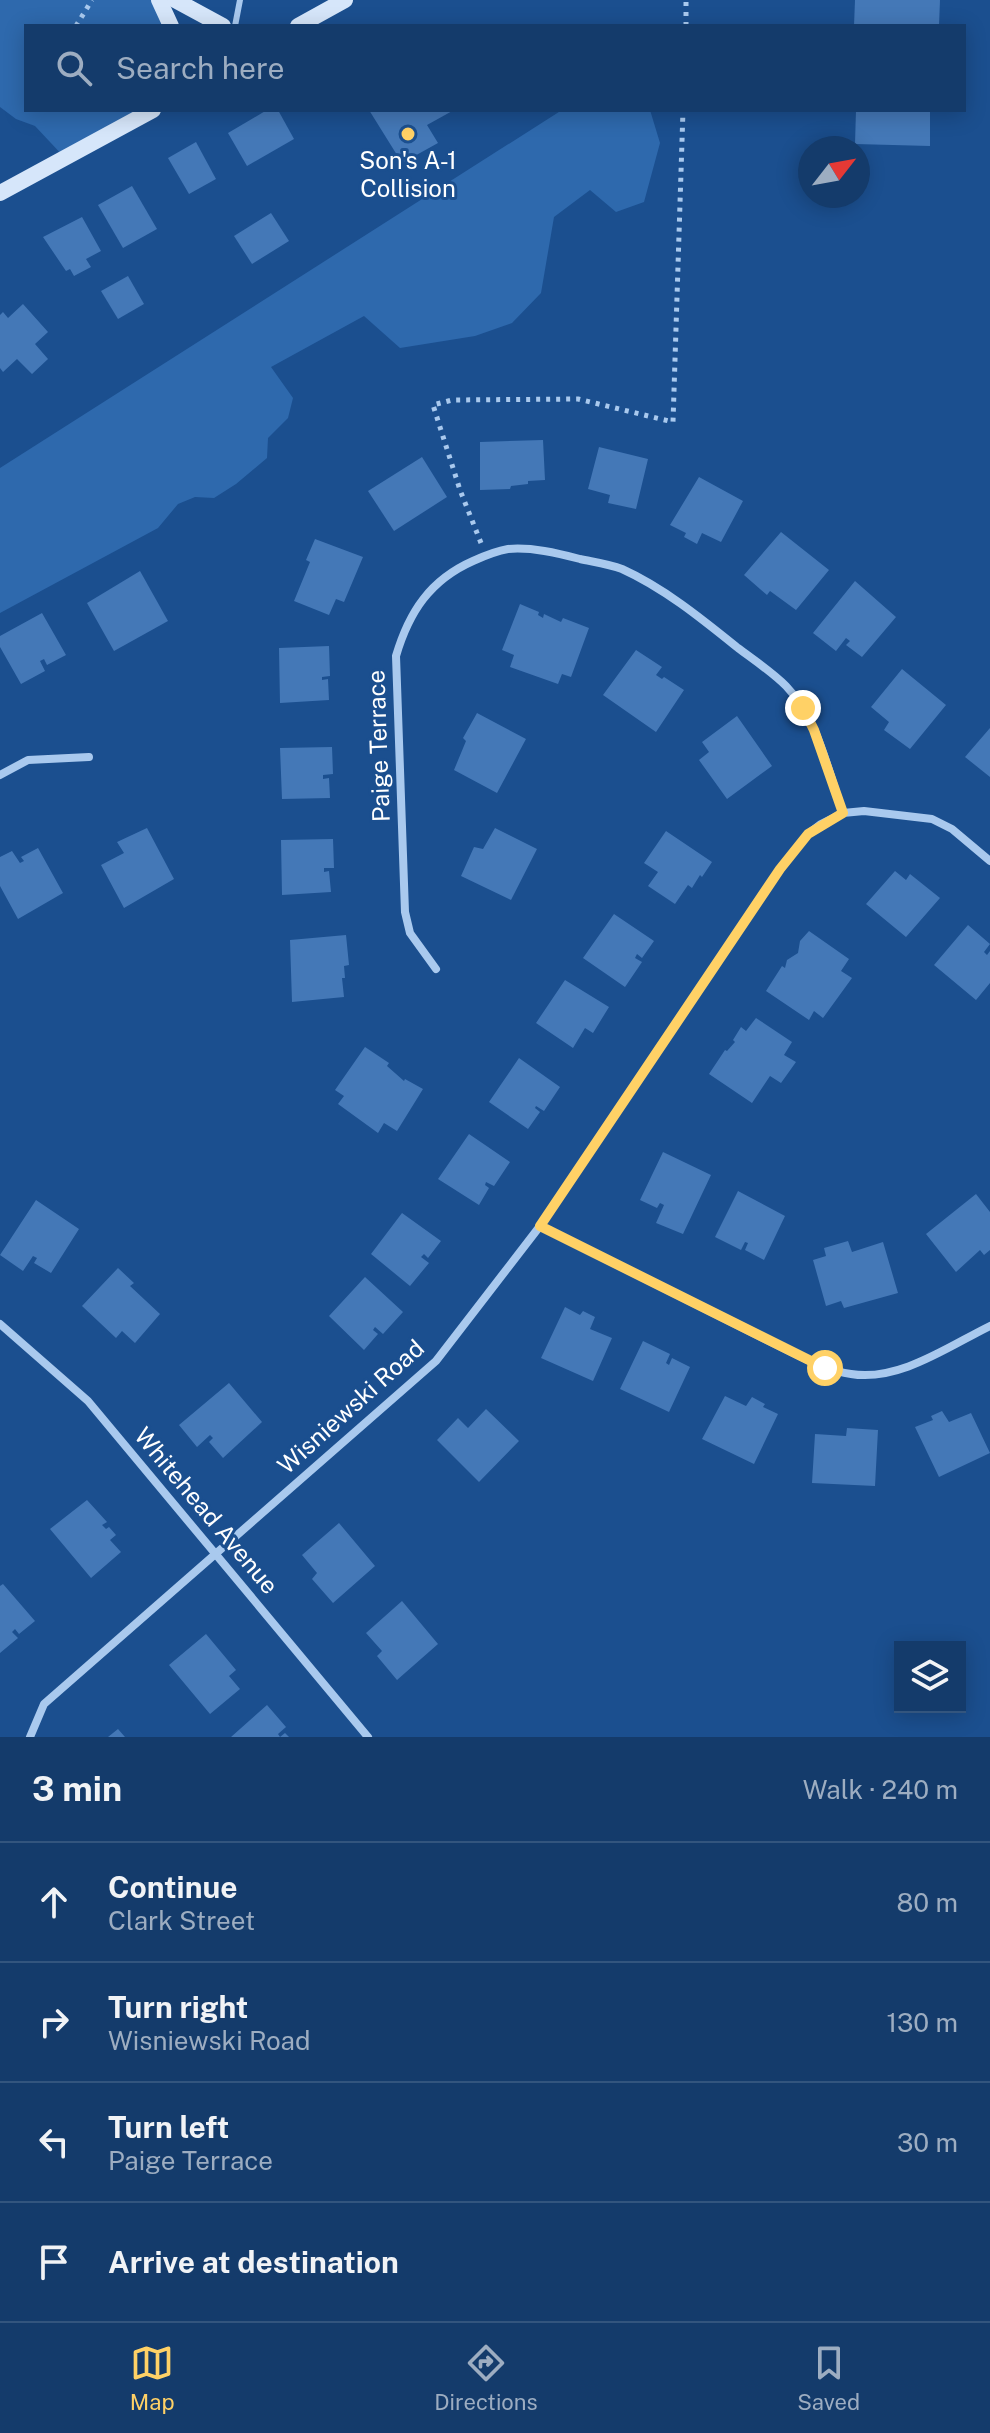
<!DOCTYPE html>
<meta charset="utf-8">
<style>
:root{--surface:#143b6b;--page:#214673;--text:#f1f3f6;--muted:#9dadc1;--line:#33557e;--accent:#ffd166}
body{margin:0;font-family:"Public Sans",sans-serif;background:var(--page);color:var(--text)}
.controls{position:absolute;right:24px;bottom:24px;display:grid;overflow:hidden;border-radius:0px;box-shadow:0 4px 20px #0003}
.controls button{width:72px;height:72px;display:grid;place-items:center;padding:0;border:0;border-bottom:2px solid var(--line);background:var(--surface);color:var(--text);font:40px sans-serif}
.compass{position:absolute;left:798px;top:136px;width:72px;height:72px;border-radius:50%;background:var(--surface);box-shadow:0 4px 20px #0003;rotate:59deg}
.stop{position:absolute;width:24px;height:24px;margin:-18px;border:6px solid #ffd166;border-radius:50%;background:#fff}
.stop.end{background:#ffd166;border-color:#fff;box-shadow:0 2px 8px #0008}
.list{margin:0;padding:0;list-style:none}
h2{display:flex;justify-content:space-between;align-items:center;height:104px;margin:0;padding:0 32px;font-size:34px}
h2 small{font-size:26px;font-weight:400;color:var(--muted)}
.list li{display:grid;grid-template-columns:52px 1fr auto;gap:24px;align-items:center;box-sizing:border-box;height:120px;padding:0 32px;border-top:2px solid var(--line)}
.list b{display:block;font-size:30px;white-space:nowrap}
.list p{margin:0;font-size:26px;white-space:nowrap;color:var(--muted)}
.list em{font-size:26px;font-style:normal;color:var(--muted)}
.icon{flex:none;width:44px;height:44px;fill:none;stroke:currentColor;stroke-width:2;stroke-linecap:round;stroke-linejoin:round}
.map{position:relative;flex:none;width:990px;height:1737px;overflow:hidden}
.search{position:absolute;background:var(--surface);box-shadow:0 4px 20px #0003;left:24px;right:24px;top:24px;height:88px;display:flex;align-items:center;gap:20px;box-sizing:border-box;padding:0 28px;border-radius:0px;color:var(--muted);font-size:30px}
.sheet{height:584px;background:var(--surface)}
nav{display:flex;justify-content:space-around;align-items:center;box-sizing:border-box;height:112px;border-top:2px solid var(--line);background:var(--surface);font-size:22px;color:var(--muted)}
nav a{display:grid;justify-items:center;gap:4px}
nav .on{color:var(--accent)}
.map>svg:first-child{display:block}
.green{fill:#2e69ad}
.building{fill:#4478b7}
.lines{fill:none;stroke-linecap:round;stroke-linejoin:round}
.path{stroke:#a9c9ee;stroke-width:5;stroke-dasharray:4 6;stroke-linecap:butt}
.lane{stroke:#a9c9ee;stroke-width:6}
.street{stroke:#a9c9ee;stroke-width:8}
.secondary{stroke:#d6e6fa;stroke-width:16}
.route{stroke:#ffd166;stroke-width:10}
.poi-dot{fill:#ffd166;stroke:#1b4f8f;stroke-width:3}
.labels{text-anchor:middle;stroke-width:6;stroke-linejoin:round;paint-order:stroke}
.poi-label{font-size:24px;fill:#fff;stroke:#1b4f8f}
.street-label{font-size:24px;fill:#fff;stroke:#1b4f8f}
</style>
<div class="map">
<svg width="990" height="1737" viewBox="0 0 990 1737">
<rect width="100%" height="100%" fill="#1b4f8f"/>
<!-- green -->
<g class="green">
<polygon points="0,0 159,0 171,26 26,26 26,110 153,110 65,158 35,126 16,119 0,107"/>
<polygon points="562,110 650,110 660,143 644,202 616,212 590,190 554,217 541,293 512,323 475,336 400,348 364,316 271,367 293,398 288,418 268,438 267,458 236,484 214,498 195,497 178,504 158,528 0,613 0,468"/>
</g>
<!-- building -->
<g class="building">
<polygon points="855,0 940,0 939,26 854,26"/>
<polygon points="267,110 278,110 294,139 247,166 228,133"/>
<polygon points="369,110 454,110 427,125 438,143 402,163"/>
<polygon points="856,110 930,110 930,146 855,144"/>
<polygon points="196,142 216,179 189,194 168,158"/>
<polygon points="132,186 157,229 123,248 98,205"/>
<polygon points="271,213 289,241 252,264 234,236"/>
<polygon points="82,217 101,251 86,259 91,267 74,276 70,269 66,271 43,237"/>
<polygon points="128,276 144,304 118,319 101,291"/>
<polygon points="23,304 48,332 35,344 48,359 32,374 17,359 3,372 0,368 0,315 3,312 8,318"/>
<polygon points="543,440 545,480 528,481 528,484 511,486 510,489 480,490 480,442"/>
<polygon points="599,447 648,459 636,509 608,503 610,495 588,489"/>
<polygon points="422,457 447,497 394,531 368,491"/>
<polygon points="699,477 743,501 721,542 702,533 697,544 684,537 686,533 670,525"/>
<polygon points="781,532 829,570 796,610 770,591 767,595 744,575"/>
<polygon points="315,539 363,557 344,602 336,599 329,615 294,601 310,562 306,560"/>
<polygon points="140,571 168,621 114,651 87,603"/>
<polygon points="855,581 896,617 862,657 846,645 850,641 846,638 836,651 813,633"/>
<polygon points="520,604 539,612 538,615 543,618 544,614 561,622 563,618 589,628 571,677 562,674 558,684 510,667 514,655 502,650"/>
<polygon points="42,613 66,655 47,665 44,659 40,661 45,671 21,684 0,647 0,636"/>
<polygon points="329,646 330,676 322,677 322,680 328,679 329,700 280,703 279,648"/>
<polygon points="636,650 662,667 656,675 662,679 664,677 684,690 656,732 603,695"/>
<polygon points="902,669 946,705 910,749 884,730 889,722 871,707"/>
<polygon points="477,713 526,739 497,793 454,770 466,741 463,738"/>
<polygon points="737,716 772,766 727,799 699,760 709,752 702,742"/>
<polygon points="990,728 990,777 965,757"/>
<polygon points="332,747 333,774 323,775 323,779 329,778 330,798 282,799 280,748"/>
<polygon points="147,828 174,879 124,908 101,865 124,853 117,842"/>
<polygon points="495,828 537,849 511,900 461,876 474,847 483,849"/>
<polygon points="666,831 712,862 702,877 700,875 692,888 688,885 675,904 648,886 658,872 644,863"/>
<polygon points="333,839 334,868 324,868 324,872 329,871 331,892 282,895 281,840"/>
<polygon points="38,848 63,893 18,919 0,886 0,857 12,851 20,863 24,861 21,857"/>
<polygon points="895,871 906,880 910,874 940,898 906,937 866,904"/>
<polygon points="614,914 654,941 642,958 637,954 635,958 642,962 625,987 583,958"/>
<polygon points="968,925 990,944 984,952 987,955 990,951 990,983 976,1000 934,965"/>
<polygon points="809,931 849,959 841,971 852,978 823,1018 814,1011 809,1020 766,991 782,966 785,968 787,960 798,953 800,941"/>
<polygon points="346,935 349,965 344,966 345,978 342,978 344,997 292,1002 290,940"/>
<polygon points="565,980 609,1007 593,1033 585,1028 573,1048 536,1023"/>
<polygon points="756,1018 792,1042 784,1055 796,1062 781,1083 770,1076 752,1103 709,1074 725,1050 727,1051 735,1042 733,1040 741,1027 746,1031"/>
<polygon points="365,1047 389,1063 387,1066 404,1081 405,1079 423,1089 397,1131 384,1123 378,1133 338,1104 344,1096 335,1090"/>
<polygon points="519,1058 560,1087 544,1111 536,1106 535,1108 540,1112 528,1129 489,1102"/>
<polygon points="469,1134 510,1162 494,1186 486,1182 485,1185 489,1188 479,1205 438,1179"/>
<polygon points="663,1152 711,1175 683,1234 656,1223 664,1205 660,1203 657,1208 640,1200"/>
<polygon points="738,1191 785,1216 764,1260 745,1250 748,1243 745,1242 741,1250 715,1237"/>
<polygon points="976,1194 990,1212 990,1250 984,1255 980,1250 956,1272 926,1234"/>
<polygon points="36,1200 79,1229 51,1273 34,1263 37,1258 33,1256 23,1271 0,1255"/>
<polygon points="402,1213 441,1241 428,1258 424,1254 421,1257 429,1263 410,1286 371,1254"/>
<polygon points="848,1241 852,1252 883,1242 898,1293 844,1308 841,1301 826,1306 813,1260 826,1256 824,1248"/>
<polygon points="118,1268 134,1283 130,1286 160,1314 135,1343 122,1331 116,1338 82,1306"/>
<polygon points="365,1277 403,1312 383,1334 375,1327 373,1330 378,1334 364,1350 329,1316"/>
<polygon points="565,1307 580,1315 583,1311 595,1317 590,1329 612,1338 593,1381 541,1358"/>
<polygon points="643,1341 670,1354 666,1363 669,1365 672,1358 690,1367 669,1412 620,1389"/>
<polygon points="229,1383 262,1422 223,1458 209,1442 213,1438 210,1435 197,1447 179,1425"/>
<polygon points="725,1396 746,1406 752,1397 765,1404 763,1407 778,1414 754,1464 702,1439"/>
<polygon points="486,1409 519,1441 479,1482 437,1440 458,1418 468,1428"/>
<polygon points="942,1411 949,1422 971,1413 990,1453 939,1477 915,1427 933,1420 931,1416"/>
<polygon points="847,1428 878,1430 875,1486 812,1483 815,1434 846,1436"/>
<polygon points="87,1500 107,1522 102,1525 106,1529 109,1527 116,1535 110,1540 121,1552 91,1578 50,1529"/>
<polygon points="339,1523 375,1566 333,1603 312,1579 317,1573 302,1555"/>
<polygon points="3,1584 35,1621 19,1634 15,1629 12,1632 18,1638 0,1653 0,1586"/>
<polygon points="402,1601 438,1644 397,1680 377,1656 382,1651 366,1633"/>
<polygon points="206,1634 236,1670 229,1676 240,1689 210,1714 169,1665"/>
<polygon points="267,1705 286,1727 278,1734 280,1737 285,1733 289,1737 231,1737"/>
<polygon points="118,1729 125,1737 108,1737"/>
</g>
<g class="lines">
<!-- path -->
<g class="path">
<polyline points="76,26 92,0"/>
<polyline points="686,26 686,0"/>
<polyline points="481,543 460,490 433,405 452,400 578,399 673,422 683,110"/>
</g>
<!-- lane -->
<polyline class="lane" points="235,26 240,0"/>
<!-- street -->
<g class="street">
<polyline points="0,775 28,760 89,757"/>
<path d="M436 969 410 933 405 912 396 656C409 612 430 580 473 561 484 556 496 551 508 549 532 547 557 553 580 559 594 562 609 564 622 569 664 588 702 619 738 648 754 660 772 672 786 686 818 719 828 771 843 813"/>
<path d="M540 1226 793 1353C812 1362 830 1371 851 1374 899 1382 949 1346 990 1326"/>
<polyline points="0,1324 88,1401 368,1737"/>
<polyline points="30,1737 44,1704 436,1361 540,1226 780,869 808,834 821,824 843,813 864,811 932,819 952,829 990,861"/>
</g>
<!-- secondary -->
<g class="secondary">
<polyline points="159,0 171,26"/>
<polyline points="175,0 223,26"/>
<polyline points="298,26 345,0"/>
<polyline points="0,193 153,110"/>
</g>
</g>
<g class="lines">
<!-- route -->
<polyline class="route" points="803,708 814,730 843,813 808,834 780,869 540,1226 825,1368"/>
</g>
<!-- markers -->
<circle class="poi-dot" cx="408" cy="134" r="8"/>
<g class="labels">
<!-- poi labels -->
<g class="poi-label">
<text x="408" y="169">Son's A-1<tspan x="408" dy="28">Collision</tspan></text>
</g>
<!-- street labels -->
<g class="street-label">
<text transform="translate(379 746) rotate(-92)" y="8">Paige Terrace</text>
<text transform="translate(351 1407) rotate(-42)" y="8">Wisniewski Road</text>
<text transform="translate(206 1511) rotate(50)" y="8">Whitehead Avenue</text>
</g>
</g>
</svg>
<div class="controls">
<button><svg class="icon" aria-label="layers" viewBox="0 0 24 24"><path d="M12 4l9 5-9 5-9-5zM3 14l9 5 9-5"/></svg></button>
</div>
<svg class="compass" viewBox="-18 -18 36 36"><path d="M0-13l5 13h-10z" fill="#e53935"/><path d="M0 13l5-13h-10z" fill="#9dadc1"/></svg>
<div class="stop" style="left:825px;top:1368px"></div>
<div class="stop end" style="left:803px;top:708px"></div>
<div class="search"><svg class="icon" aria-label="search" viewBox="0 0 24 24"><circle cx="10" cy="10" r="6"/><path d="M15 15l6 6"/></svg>Search here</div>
</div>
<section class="sheet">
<h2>3 min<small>Walk · 240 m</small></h2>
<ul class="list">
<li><svg class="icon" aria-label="ahead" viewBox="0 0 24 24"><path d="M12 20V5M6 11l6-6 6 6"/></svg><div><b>Continue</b><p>Clark Street</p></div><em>80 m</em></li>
<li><svg class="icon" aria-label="right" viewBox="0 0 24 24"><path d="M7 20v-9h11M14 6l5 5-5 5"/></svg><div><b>Turn right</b><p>Wisniewski Road</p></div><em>130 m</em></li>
<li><svg class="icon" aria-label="left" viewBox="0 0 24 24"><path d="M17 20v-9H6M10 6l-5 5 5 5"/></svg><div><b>Turn left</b><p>Paige Terrace</p></div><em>30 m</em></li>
<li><svg class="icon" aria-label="arrive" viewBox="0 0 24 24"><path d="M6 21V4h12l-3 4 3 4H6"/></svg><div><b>Arrive at destination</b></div></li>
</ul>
</section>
<nav>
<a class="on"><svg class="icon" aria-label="map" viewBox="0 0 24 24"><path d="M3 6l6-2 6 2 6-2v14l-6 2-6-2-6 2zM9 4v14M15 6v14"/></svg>Map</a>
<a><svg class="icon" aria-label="directions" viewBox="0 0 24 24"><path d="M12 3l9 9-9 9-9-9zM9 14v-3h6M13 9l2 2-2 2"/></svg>Directions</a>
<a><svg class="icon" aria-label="saved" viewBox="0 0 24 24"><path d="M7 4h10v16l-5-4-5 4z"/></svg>Saved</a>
</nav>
